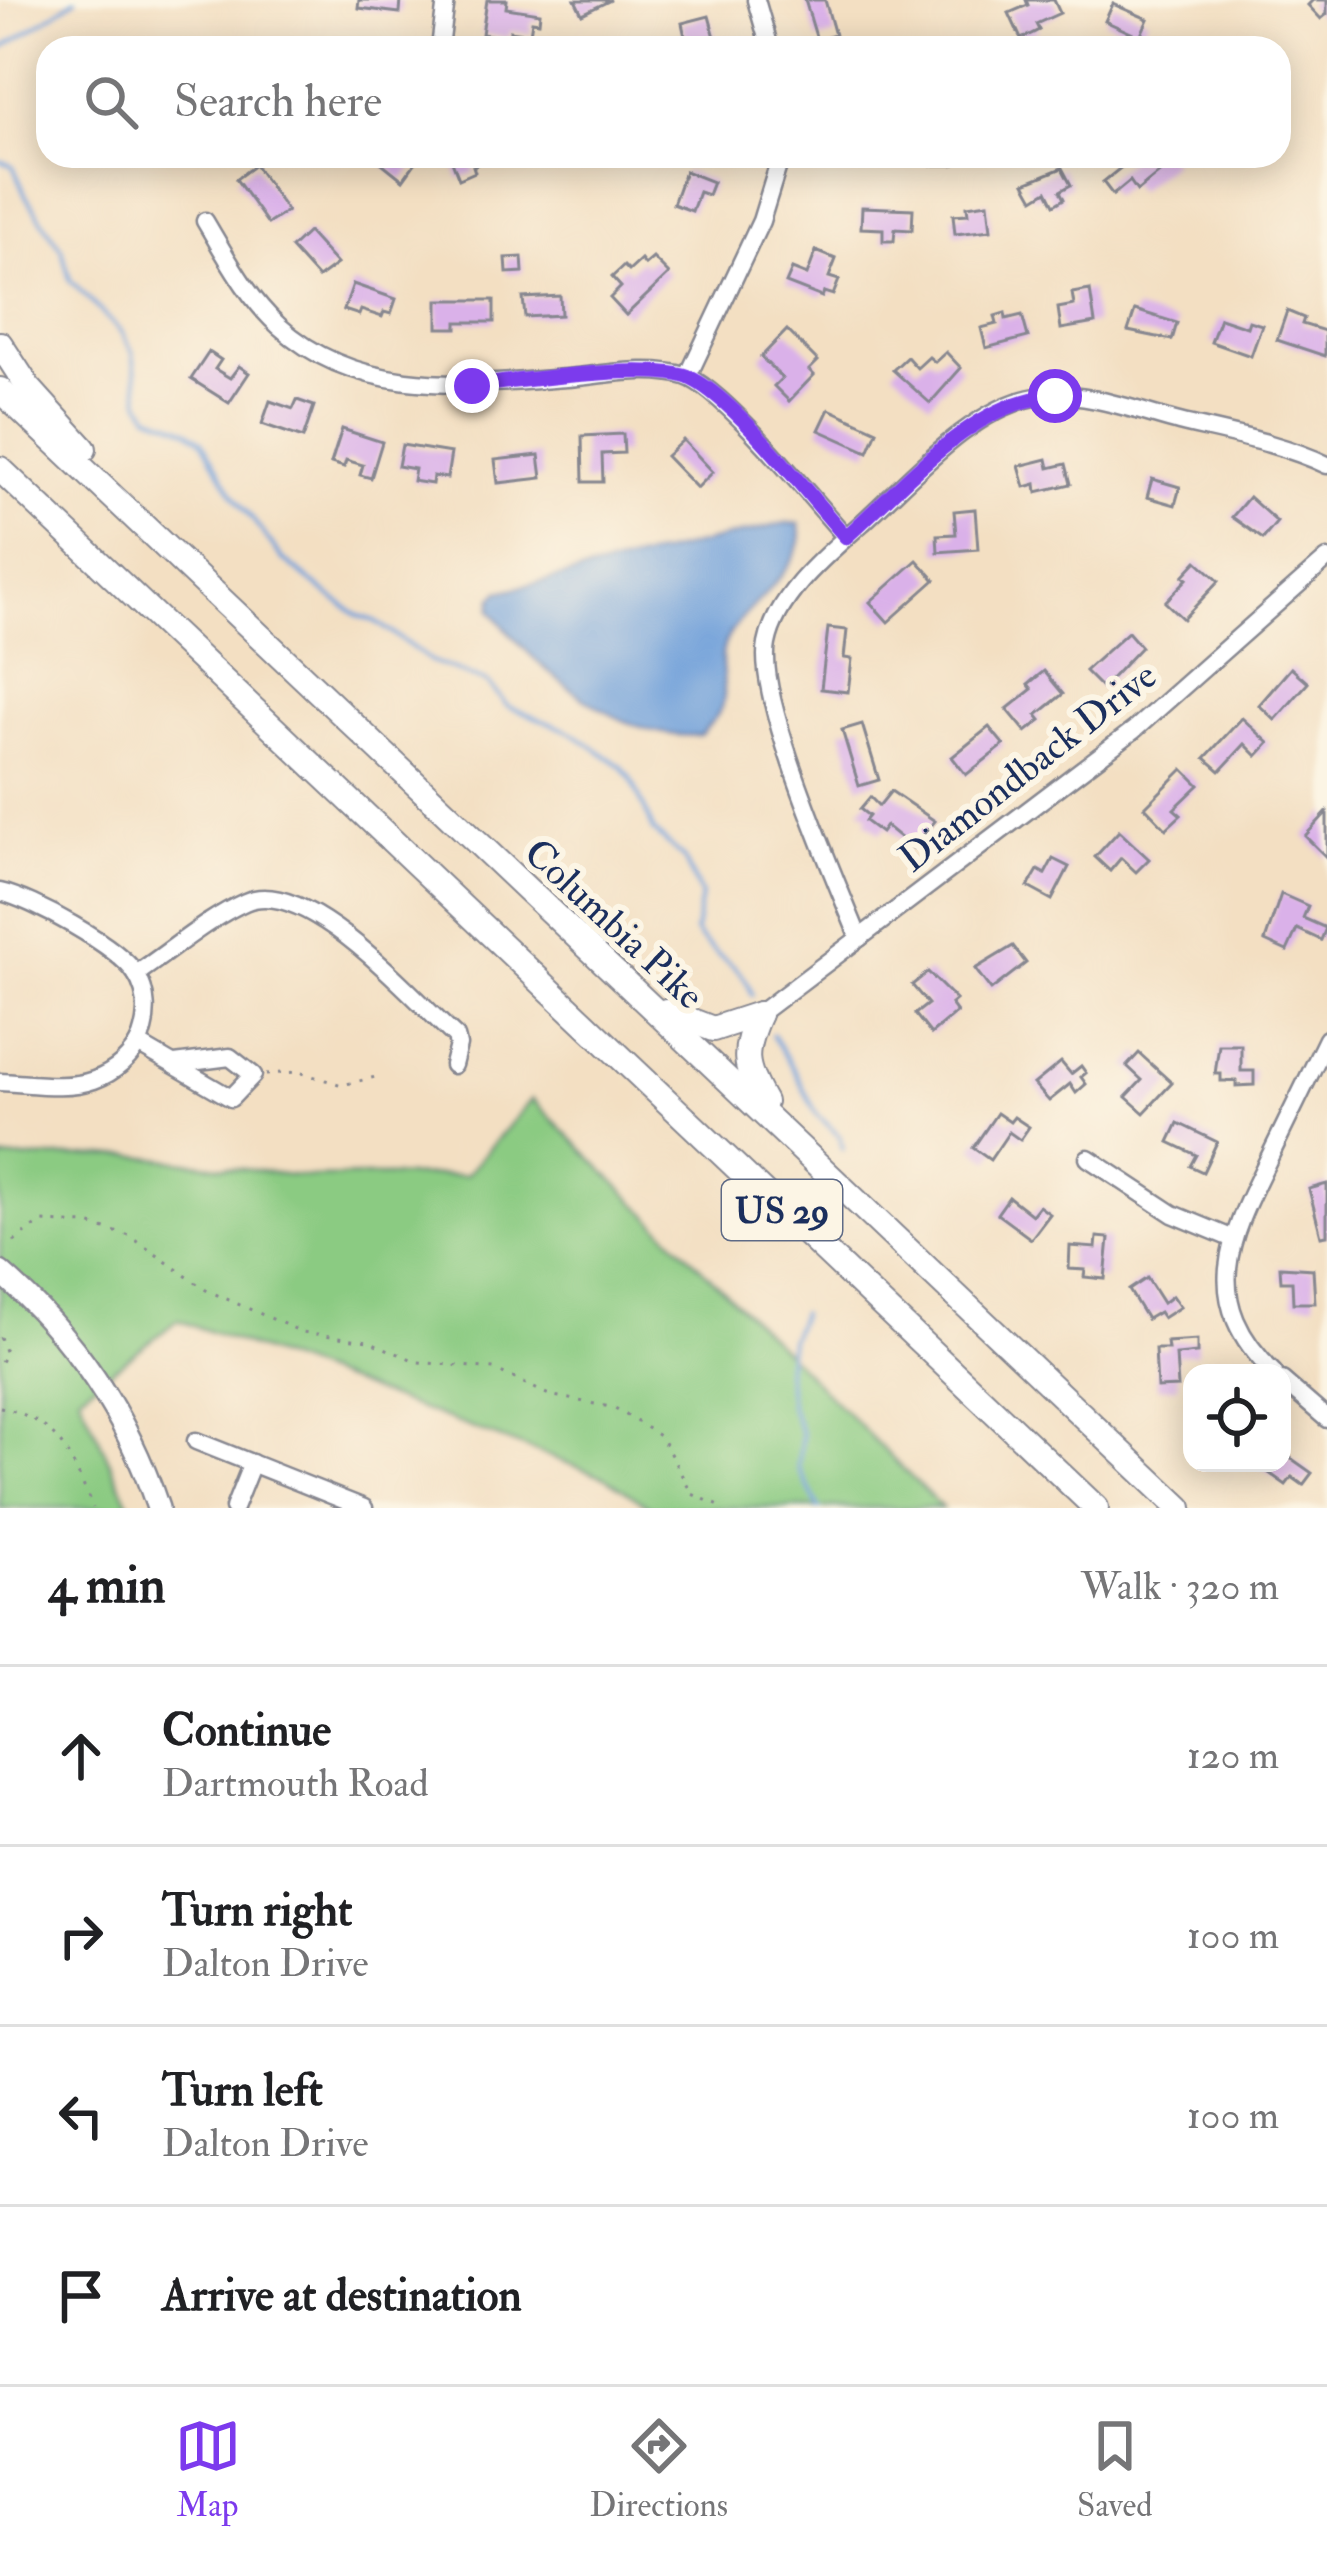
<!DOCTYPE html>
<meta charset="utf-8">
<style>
:root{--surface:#fff;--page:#f6f6f6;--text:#202124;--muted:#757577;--line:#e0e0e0;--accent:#7c3aed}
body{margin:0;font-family:"IM FELL Double Pica",serif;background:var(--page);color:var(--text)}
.controls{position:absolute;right:36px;bottom:36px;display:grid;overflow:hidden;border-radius:24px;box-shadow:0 6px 30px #0003}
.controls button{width:108px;height:108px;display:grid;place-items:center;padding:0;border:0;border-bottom:3px solid var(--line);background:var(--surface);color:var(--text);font:60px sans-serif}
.stop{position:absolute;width:36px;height:36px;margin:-27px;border:9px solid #7c3aed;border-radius:50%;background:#fff}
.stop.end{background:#7c3aed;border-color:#fff;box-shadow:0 3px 12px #0008}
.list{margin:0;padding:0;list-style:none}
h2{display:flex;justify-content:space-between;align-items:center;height:156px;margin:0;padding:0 48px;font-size:51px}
h2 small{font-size:39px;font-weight:400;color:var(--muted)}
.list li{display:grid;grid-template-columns:78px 1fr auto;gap:36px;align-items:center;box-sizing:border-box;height:180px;padding:0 48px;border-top:3px solid var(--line)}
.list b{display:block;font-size:45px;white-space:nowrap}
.list p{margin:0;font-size:39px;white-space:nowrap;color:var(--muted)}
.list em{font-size:39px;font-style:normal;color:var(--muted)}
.icon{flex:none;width:66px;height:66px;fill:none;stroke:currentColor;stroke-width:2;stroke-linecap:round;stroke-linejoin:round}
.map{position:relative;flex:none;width:1327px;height:1508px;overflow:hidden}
.search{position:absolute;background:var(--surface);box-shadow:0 6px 30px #0003;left:36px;right:36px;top:36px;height:132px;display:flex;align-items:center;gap:30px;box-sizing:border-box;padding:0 42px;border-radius:36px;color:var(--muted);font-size:45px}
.sheet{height:876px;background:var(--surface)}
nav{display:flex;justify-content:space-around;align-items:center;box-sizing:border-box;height:168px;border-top:3px solid var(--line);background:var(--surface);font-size:33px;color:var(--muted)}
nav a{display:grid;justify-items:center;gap:6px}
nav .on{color:var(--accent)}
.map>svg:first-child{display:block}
.green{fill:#8bcb82;stroke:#537d70;stroke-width:3}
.water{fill:#71a0da;stroke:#46689c;stroke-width:3}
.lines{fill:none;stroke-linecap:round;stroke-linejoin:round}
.stream{stroke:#71a0da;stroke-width:4.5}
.building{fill:#dab1e9}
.minor-casing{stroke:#878790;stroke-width:21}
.major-casing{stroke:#878790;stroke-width:26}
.highway-casing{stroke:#878790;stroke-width:28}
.path{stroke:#878790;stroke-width:3;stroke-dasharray:3 9;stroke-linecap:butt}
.minor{stroke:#fff;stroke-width:16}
.major{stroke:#fff;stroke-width:21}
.highway{stroke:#fff;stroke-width:24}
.route{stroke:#7c3aed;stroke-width:15}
.labels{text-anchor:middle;stroke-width:12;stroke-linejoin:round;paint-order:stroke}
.shield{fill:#fcf5e5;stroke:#5e6a86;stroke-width:3}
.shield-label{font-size:36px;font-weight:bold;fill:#1b2f5e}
.street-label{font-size:39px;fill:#1b2f5e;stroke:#fcf5e5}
</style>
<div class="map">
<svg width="1327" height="1508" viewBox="0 0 1327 1508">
<rect width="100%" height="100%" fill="#fcf5e5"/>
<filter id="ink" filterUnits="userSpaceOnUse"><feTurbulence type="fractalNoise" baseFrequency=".00833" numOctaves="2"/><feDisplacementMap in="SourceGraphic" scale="24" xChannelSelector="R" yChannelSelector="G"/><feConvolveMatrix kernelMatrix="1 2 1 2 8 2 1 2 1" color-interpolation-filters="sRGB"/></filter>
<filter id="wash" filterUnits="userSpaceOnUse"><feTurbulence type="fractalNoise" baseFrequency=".004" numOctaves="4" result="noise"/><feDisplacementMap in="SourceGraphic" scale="48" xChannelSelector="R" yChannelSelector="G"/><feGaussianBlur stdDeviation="2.7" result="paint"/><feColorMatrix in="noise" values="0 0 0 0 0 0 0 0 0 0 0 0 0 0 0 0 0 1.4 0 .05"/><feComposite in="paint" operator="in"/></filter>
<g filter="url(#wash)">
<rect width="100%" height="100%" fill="#f3dfc2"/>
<!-- green -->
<polygon class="green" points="532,1099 942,1508 652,1508 605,1477 178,1320 79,1395 131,1508 0,1508 0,1159 130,1155 307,1177 466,1175"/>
<!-- water -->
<path class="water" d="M786 523 799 524C812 560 749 605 731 632 715 655 725 670 724 695 724 711 710 724 700 735 621 742 536 669 491 610L493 598 499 592Z"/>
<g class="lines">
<!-- stream -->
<g class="stream">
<polyline points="0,50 75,0"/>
<path d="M0 161 13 166 26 196 62 250 70 280 121 332 133 353 140 401 150 415 187 429 202 441 233 494 282 558 323 591 359 616 375 621 431 661 488 683 507 706 571 732 621 766 631 778 654 831 684 859 701 895 695 932C712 957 746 965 752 995"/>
<polyline points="772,1035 796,1073 816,1113 840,1137 843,1149"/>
<polyline points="801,1313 790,1340 786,1369 790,1405 802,1435 798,1467 819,1508"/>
</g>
</g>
<g id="blocks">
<!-- building -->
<g class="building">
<polygon points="359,0 401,0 400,13 358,8"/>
<polygon points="487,0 507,0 506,8 540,13 539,22 532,21 530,34 510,31 509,38 482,34"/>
<polygon points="575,0 611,0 582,14"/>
<polygon points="805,0 825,0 835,35 817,40"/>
<polygon points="1026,0 1054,0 1060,13 1036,24 1039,30 1021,39 1009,13 1028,5"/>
<polygon points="1313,0 1327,0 1327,14 1321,19 1308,5"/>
<polygon points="1113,4 1148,19 1140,37 1105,21"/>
<polygon points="709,16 718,48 696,48 693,39 686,41 682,23"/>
<polygon points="373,156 409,156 416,162 403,180"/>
<polygon points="450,156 496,156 473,166 475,172 459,179"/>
<polygon points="1146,156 1168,156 1173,162 1137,191 1130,181 1113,195 1103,182 1134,157 1138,162"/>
<polygon points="255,165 287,211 268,224 236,179"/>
<polygon points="1062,168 1071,185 1060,191 1064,199 1054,205 1047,191 1034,199 1025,183"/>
<polygon points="685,171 713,182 708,195 699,192 692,211 673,204"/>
<polygon points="988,203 991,230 955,234 953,215 968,214 967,206"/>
<polygon points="862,207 913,209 912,230 895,229 894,241 883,241 883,229 861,228"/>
<polygon points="308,232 337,264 318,278 291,248"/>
<polygon points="816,251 836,259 829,277 839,280 833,295 824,292 822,297 786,283 792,269 807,275"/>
<polygon points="522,257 523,272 507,273 506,258"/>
<polygon points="653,258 669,274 626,315 610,298 621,287 612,277 624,266 629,271 641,260 645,265"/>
<polygon points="353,284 396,299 391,314 384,312 382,317 361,310 359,315 344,310"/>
<polygon points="1090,290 1095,323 1061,329 1058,308 1074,305 1072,293"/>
<polygon points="560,296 561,315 525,317 523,298"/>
<polygon points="438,300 494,300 494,322 457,322 457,328 438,328"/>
<polygon points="1135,310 1177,323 1172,340 1128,331"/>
<polygon points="1287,311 1304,318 1302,324 1325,331 1325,356 1277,340"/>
<polygon points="1005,313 1006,319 1022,315 1028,337 986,348 981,328 997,324 995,316"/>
<polygon points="1220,318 1247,327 1249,321 1262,325 1251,356 1211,342"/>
<polygon points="787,330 818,361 809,370 814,375 789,401 774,386 782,378 761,357"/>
<polygon points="209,352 221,360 215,369 230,378 239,366 249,373 229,403 191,379"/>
<polygon points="946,352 961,368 930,403 893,370 907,357 917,368 929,357 935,362"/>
<polygon points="297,400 314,406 303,438 262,424 270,401 293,409"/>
<polygon points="829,409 877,431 868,452 819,430"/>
<polygon points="342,429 382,442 371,478 360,475 363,465 346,460 344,467 331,463"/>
<polygon points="623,434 624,453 602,454 603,482 583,482 582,436"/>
<polygon points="683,440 713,472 697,488 666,456"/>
<polygon points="402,445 451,453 447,478 433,476 432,484 413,481 415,469 398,466"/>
<polygon points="539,455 542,478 498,483 495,460"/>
<polygon points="1047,459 1049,468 1066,464 1071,484 1037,492 1036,484 1025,487 1019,466"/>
<polygon points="1152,479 1180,487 1175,505 1147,497"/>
<polygon points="1249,497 1277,522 1263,539 1232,517"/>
<polygon points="975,509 978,549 938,552 937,535 956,534 954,511"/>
<polygon points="917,560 935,580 888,622 870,602"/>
<polygon points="1197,561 1219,581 1183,619 1165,602 1187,579 1183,576"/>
<polygon points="828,628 847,630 844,658 852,659 848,692 821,689"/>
<polygon points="1128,632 1141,647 1102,688 1085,671"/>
<polygon points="1291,668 1308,683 1275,720 1259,705"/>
<polygon points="1044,671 1063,694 1037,715 1041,720 1026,732 1007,709 1032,689 1028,684"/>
<polygon points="1242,718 1269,743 1257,756 1245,744 1220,771 1205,758"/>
<polygon points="862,724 879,780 859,786 842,730"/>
<polygon points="989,727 1004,745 966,775 952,757"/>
<polygon points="1183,769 1199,785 1174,809 1181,815 1166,829 1145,807"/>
<polygon points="891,791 935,821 913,848 886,826 881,833 865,821 869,816 860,809 870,797 879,806"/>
<polygon points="1327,812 1327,858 1305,836"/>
<polygon points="1119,831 1149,859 1136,872 1121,858 1110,871 1095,857"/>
<polygon points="1053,859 1069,867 1052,900 1028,887 1038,870 1045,874"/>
<polygon points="1281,894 1308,906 1303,918 1326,928 1321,940 1297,929 1287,951 1265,941"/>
<polygon points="1013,946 1026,963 991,990 975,969"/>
<polygon points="928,972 956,1000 951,1004 957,1012 931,1034 915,1014 928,1004 912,985"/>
<polygon points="1219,1045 1241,1045 1241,1071 1254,1071 1254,1085 1236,1086 1236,1081 1221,1081 1221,1074 1215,1074"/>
<polygon points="1139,1053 1172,1083 1144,1113 1126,1097 1142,1080 1127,1066"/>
<polygon points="1061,1062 1071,1074 1081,1066 1086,1073 1081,1077 1086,1084 1076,1093 1070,1084 1049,1101 1034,1084"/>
<polygon points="997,1113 1010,1122 1014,1117 1029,1127 1020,1140 1009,1132 990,1160 973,1148"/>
<polygon points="1178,1123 1217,1142 1203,1172 1190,1166 1196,1155 1169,1142"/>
<polygon points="1327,1184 1327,1235 1321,1236 1309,1189"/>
<polygon points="1009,1197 1032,1215 1039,1206 1050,1214 1031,1239 997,1214"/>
<polygon points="1097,1237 1109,1238 1105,1279 1084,1277 1085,1270 1069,1269 1070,1246 1096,1248"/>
<polygon points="1280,1267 1313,1269 1315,1303 1293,1303 1292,1281 1281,1281"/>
<polygon points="1147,1278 1163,1303 1172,1296 1180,1307 1163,1318 1159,1312 1147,1319 1129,1290"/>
<polygon points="1197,1340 1197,1353 1176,1355 1178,1387 1157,1388 1155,1349 1168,1349 1167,1342"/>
<polygon points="1285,1454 1312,1473 1303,1485 1292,1477 1286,1485 1255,1463 1282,1463"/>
</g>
</g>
</g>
<g filter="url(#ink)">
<use href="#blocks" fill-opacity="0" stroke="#878790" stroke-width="3"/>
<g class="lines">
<defs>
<g id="minor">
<polyline points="756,0 770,48"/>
<polyline points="440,48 446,0"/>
<polyline points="876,156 951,156"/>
<path d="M205 221C227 258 247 297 279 326 359 399 468 385 567 378 603 375 650 365 685 376 723 388 815 503 846 537"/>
<polyline points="688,376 761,221 781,156"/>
<path d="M0 892C32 899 118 946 136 974 148 993 148 1016 141 1037 133 1057 114 1073 94 1080 66 1090 29 1083 0 1082"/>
<path d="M859 938C836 880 756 699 767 644 776 596 826 555 861 524 908 482 972 407 1036 397 1083 390 1134 410 1179 422 1228 434 1281 443 1327 465"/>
<path d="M136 974C171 951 207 919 245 902 306 874 414 1000 456 1037L458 1045 453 1065"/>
<polyline points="759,1014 1134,730 1327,559"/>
<polyline points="138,1044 231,1098 253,1075 230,1057 175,1064"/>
<polyline points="1088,1158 1173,1214 1231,1238"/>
<path d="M1274 1373C1197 1299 1230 1237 1270 1156 1289 1117 1308 1078 1327 1039"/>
<polyline points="1282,1380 1327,1419"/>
<polyline points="196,1441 364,1508"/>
<polyline points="234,1508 252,1463"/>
</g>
<path id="major" d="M0 1272C74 1336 127 1415 158 1508"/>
<g id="highway">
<polyline points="0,344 28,387 84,449"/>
<polyline points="0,390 1180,1508"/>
<polyline points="0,469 1096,1508"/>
<polyline points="666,1011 713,1029 759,1014"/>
<path d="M759 1014C742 1053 743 1065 764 1102"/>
</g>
</defs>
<!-- minor casing -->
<use href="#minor" class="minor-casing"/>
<!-- major casing -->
<use href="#major" class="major-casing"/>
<!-- highway casing -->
<use href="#highway" class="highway-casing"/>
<!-- path -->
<g class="path">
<polyline points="266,1074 299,1072 342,1085 380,1076"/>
<polyline points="14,1242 41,1222 88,1224 130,1236 206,1290 302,1332 368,1341 418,1362 494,1369 549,1395 615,1408 661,1437 692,1494 724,1508"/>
<polyline points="0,1337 6,1354 0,1363"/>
<path d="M0 1407C60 1421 71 1457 93 1508"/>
</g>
<!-- minor -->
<use href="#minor" class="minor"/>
<!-- major -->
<use href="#major" class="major"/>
<!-- highway -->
<use href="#highway" class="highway"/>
</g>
</g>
<g class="lines" filter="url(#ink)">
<!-- route -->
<path class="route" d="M472 386C518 381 656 361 692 379 736 400 810 497 846 537 904 485 974 400 1055 396"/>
</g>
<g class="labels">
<!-- shield labels -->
<rect class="shield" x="722" y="1180" width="120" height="60" rx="9"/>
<g class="shield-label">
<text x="782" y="1223">US 29</text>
</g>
<!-- street labels -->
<g class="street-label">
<text transform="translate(1027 766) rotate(-38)" y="14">Diamondback Drive</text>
<text transform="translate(615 923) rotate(43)" y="14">Columbia Pike</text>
</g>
</g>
</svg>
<div class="controls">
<button><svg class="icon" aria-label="locate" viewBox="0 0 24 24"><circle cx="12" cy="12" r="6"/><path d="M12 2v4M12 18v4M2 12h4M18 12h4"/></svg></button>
</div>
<div class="stop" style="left:1055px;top:396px"></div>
<div class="stop end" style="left:472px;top:386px"></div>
<div class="search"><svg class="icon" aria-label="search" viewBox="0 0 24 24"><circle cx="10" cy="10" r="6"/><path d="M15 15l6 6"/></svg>Search here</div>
</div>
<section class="sheet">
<h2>4 min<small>Walk · 320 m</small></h2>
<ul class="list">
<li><svg class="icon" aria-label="ahead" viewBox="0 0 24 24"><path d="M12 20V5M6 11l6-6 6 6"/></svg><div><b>Continue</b><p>Dartmouth Road</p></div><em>120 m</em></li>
<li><svg class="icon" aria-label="right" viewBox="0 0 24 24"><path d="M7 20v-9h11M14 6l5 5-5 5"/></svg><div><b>Turn right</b><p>Dalton Drive</p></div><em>100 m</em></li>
<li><svg class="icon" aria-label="left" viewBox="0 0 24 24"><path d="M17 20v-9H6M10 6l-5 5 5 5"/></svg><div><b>Turn left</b><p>Dalton Drive</p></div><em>100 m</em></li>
<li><svg class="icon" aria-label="arrive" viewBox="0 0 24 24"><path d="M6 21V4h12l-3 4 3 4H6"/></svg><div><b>Arrive at destination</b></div></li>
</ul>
</section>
<nav>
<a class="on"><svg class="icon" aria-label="map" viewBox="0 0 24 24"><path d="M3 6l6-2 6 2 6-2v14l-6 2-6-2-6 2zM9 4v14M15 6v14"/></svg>Map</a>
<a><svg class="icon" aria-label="directions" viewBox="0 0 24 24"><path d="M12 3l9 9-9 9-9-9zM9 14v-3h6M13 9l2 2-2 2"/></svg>Directions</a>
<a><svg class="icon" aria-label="saved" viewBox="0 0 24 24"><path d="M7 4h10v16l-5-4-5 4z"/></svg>Saved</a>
</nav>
